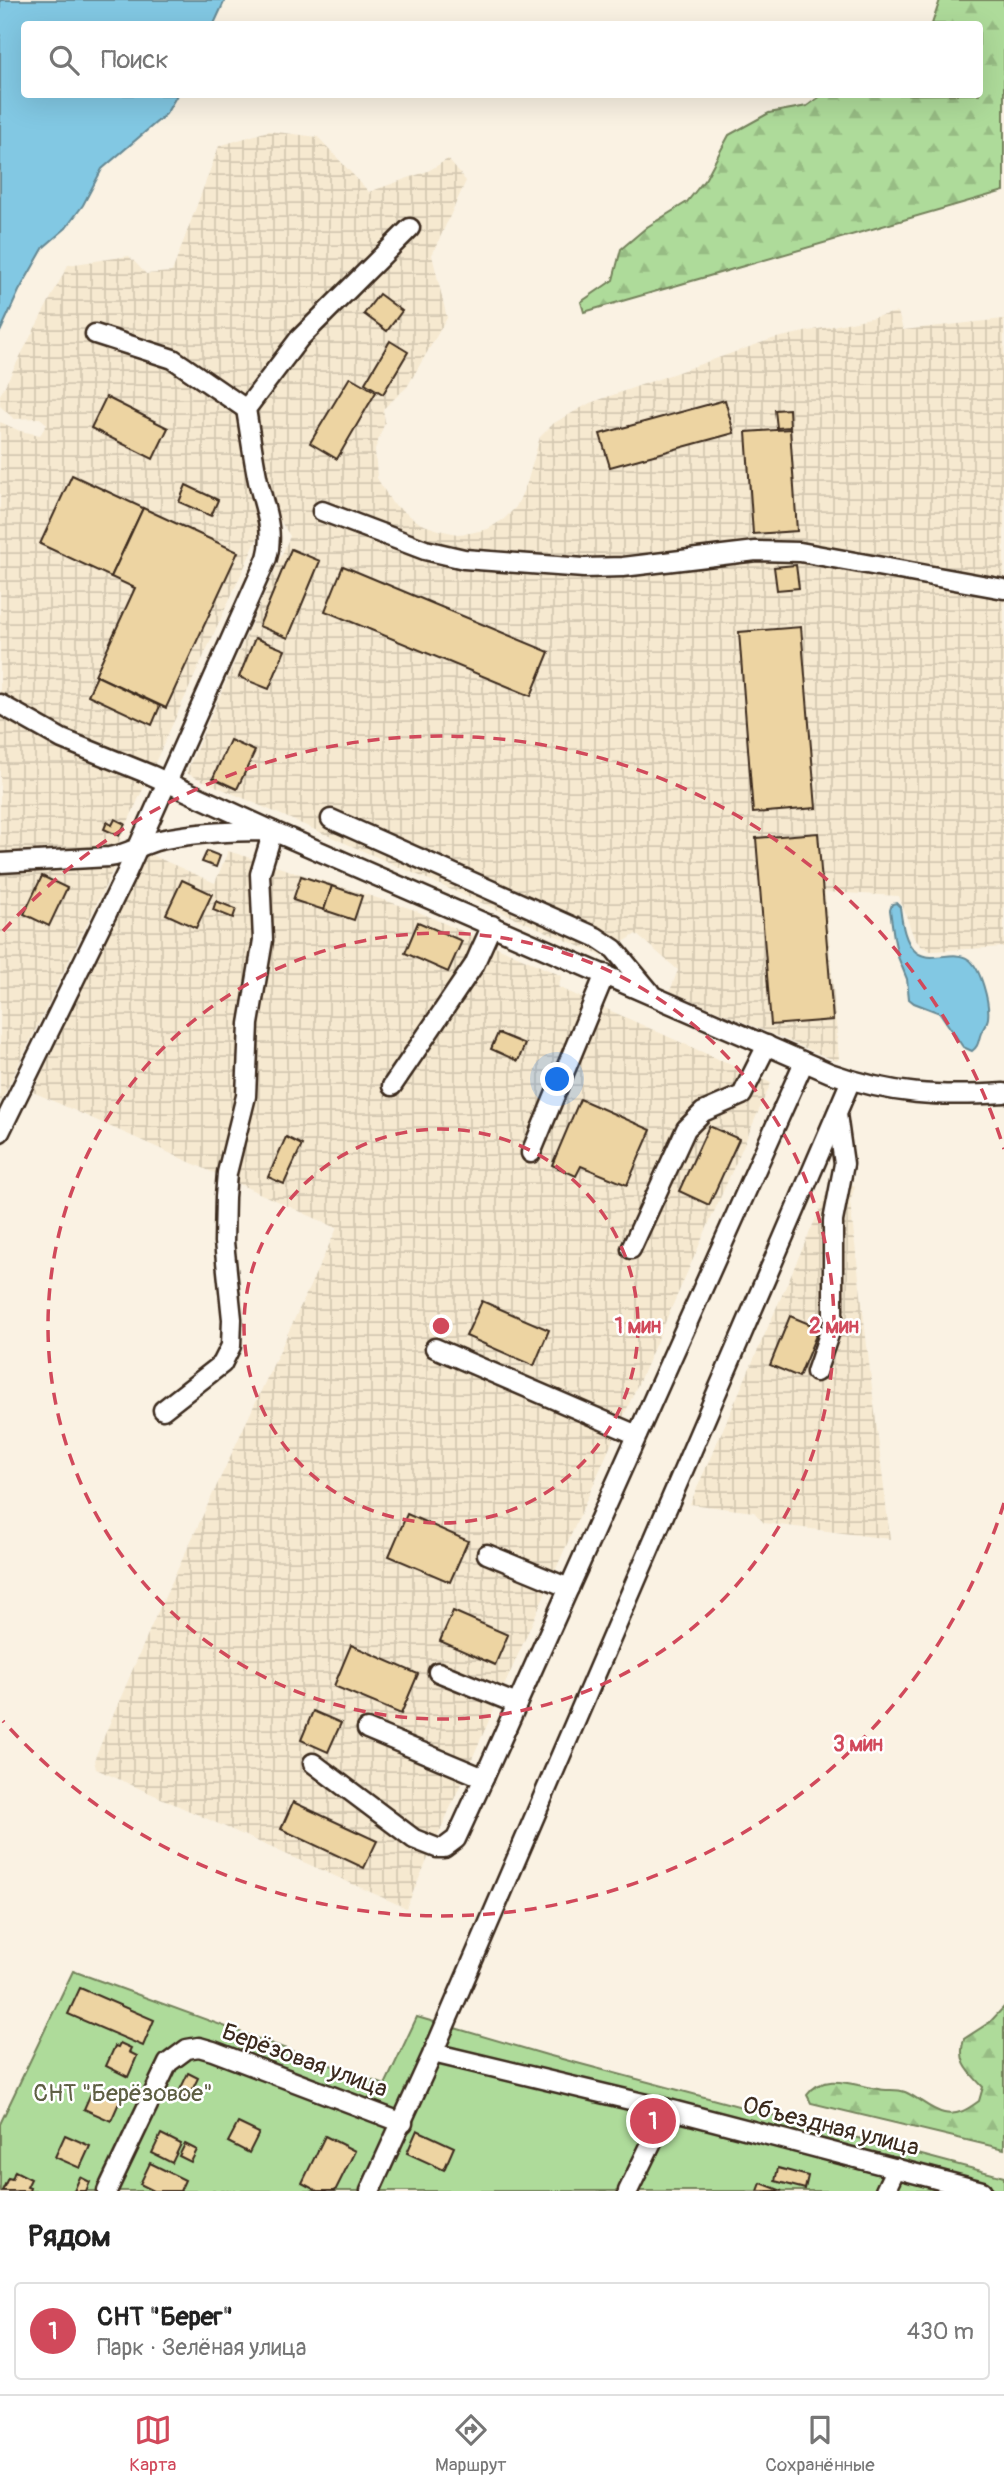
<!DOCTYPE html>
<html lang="ru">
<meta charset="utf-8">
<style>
:root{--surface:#fff;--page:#f6f6f6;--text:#222;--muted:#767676;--line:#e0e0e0;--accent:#d1495b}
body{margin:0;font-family:Pangolin,sans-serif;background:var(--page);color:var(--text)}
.you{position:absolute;left:558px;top:1080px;width:24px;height:24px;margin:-18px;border:5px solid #fff;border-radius:50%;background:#1a73e8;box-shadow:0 0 0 10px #1a73e833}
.badge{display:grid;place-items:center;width:46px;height:46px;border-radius:50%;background:var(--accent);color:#fff;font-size:23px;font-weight:700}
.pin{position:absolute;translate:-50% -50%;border:4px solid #fff;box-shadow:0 2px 7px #0006}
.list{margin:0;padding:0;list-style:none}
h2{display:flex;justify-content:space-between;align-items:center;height:91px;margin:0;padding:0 28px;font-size:30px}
h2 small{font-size:23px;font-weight:400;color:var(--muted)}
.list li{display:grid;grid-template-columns:46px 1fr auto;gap:21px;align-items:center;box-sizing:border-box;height:98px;margin:0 14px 14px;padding:0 14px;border:2px solid var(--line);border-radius:7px}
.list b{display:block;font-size:26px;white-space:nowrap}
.list p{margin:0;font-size:23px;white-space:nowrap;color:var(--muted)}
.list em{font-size:23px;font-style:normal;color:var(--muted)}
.icon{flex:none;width:38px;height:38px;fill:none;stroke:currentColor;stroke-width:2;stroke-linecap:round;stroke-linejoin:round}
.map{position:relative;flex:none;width:1004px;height:2191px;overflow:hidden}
.search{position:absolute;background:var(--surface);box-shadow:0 7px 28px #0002;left:21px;right:21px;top:21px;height:77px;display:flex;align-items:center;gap:18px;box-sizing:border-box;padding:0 24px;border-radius:7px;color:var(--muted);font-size:26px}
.sheet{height:203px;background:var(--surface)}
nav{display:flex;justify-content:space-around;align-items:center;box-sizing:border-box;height:98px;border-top:2px solid var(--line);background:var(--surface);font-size:19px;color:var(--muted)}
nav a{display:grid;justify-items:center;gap:4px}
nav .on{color:var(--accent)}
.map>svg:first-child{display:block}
.industrial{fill:url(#industrial-grid)}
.forest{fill:url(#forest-firs);stroke:#74825c;stroke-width:2}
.garden{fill:#aedb9a;stroke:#74825c;stroke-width:2}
.water{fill:#82c8e3;stroke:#668994;stroke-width:2}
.building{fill:#edd4a2;stroke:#3b2a1e;stroke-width:2}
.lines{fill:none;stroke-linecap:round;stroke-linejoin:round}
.minor-casing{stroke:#3b2a1e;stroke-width:23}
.minor{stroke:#fff;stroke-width:18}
.ring{fill:none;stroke:#d1495b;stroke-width:3.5;stroke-dasharray:12 9}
.labels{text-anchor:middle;stroke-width:5;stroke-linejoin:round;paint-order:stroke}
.street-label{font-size:24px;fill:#3b2a1e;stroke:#fff}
.park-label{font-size:24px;fill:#5e5f43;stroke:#fff}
.centre{fill:#d1495b;stroke:#fff;stroke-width:3.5}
.ring-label{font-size:21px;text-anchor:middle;font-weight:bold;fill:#d1495b;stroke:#fff;stroke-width:5;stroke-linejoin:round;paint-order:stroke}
</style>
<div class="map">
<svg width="1004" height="2191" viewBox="0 0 1004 2191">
<defs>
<pattern id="industrial-grid" width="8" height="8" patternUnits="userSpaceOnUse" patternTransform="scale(1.75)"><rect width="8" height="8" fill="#f6e9d0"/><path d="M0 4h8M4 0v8" fill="none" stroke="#d4c8b2"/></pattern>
<pattern id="forest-firs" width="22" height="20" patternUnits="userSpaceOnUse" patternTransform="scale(1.75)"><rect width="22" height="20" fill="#aedb9a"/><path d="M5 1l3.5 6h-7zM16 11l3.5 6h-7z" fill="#97bc84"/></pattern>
</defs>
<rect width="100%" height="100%" fill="#faf2e3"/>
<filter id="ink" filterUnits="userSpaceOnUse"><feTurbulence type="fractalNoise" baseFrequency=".0143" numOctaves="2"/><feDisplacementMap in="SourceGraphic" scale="14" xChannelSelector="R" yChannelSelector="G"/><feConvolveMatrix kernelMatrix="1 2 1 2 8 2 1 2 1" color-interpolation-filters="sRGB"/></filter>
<g filter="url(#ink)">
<!-- industrial -->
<g class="industrial">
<polygon points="268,131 318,137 369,192 428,171 448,159 466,181 432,255 447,318 407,387 383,409 385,422 375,449 377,478 392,503 421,524 439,530 457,534 470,533 488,529 504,519 516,507 527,483 540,437 554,423 590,403 772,339 898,312 903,330 1004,319 1004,947 931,951 922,947 914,938 899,896 825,892 839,1059 836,1061 670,991 678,970 636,934 602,956 186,773 290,536 281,522 259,535 117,846 116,864 0,1103 0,422 20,431 40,435 47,424 40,418 14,419 0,406 0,395 68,265 129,256 146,274 172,272 219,146"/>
<polygon points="228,851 412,909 562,976 558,987 771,1083 406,1908 96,1769 94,1760 154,1620 337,1228 33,1092 147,853 215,883"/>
<polygon points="834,1177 855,1186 850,1202 890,1539 764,1523 754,1512 690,1504"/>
</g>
<!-- forest -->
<g class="forest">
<polygon points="940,0 1004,0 1004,191 584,312 581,302 613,280 621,249 647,227 687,202 706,178 729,135 769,113 807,106 822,95 979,94 979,24 932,24"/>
<path d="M1004 2007V2149L811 2103 807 2095C824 2071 855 2086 878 2089 887 2091 897 2089 905 2092 919 2098 930 2110 944 2113 958 2116 968 2109 979 2101L983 2087C968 2071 957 2062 964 2039L990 2022Z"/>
</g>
<!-- garden -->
<polygon class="garden" points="73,1971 385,2085 417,2017 547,2055 1004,2177 1004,2191 0,2191 0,2124"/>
<!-- water -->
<g class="water">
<polygon points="0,0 225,0 214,24 24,24 24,94 177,95 166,114 102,169 83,205 66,228 44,247 19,291 0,332"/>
<path d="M896 903 900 907C902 922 904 942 916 952 931 964 953 949 968 959 981 967 990 1004 988 1018 987 1024 983 1028 981 1033 978 1041 979 1046 972 1051L963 1047 940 1013 914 1003 909 999 907 979 898 957 894 938 890 910 892 904Z"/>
</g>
<!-- building -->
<g class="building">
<polygon points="379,294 402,311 387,331 364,314"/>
<polygon points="390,341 408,352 383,394 365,383"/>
<polygon points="350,377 376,392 337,459 310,443"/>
<polygon points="106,397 168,428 153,459 91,428"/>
<polygon points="725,400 734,433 610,467 600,434"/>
<polygon points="789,409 790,427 777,428 775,410"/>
<polygon points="790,429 797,531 753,534 746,432"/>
<polygon points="72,475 143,508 111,577 40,544"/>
<polygon points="186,485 218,500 211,516 179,502"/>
<polygon points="143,508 238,552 166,708 95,675 135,588 111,577"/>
<polygon points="291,549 320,561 288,638 259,626"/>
<polygon points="796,565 799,588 777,590 774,567"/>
<polygon points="343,566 549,652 531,696 325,611"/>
<polygon points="801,627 816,808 753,813 739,632"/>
<polygon points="255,638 285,650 269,689 239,677"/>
<polygon points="97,676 160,706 152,725 88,695"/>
<polygon points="230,740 255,751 237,789 213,778"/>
<polygon points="115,819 125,824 119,836 104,829 107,822 112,825"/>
<polygon points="818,833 833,1020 771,1025 756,838"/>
<polygon points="207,851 220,856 216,867 202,862"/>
<polygon points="42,876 67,888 49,926 24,914"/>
<polygon points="301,876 332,886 324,910 293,900"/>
<polygon points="182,880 212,894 196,928 166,914"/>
<polygon points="332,886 362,896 354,920 324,910"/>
<polygon points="216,901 236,909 233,918 213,910"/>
<polygon points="418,922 462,941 448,972 405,953"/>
<polygon points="498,1033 525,1044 518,1061 491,1049"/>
<polygon points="580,1099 651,1130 627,1185 581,1166 576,1176 552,1165"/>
<polygon points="709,1126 739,1139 709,1205 679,1191"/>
<polygon points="286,1137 302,1145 284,1184 268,1177"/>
<polygon points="482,1301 549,1330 534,1366 466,1336"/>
<polygon points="790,1316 819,1328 799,1377 770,1365"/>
<polygon points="407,1514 468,1541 450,1582 389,1556"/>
<polygon points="453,1611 508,1635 495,1665 440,1641"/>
<polygon points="351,1645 418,1674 401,1714 334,1686"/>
<polygon points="313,1711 341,1723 328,1752 301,1740"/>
<polygon points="293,1802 377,1841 364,1868 281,1829"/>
<polygon points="80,1988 154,2020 143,2046 68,2014"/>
<polygon points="120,2043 131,2048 129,2052 137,2056 128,2077 106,2066 115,2046 118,2047"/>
<polygon points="188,2073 198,2078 188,2099 178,2094"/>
<polygon points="95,2084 122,2096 111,2121 84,2109"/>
<polygon points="238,2123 259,2133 249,2153 228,2142"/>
<polygon points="417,2130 454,2147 444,2170 407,2153"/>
<polygon points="161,2134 181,2144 172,2163 152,2153"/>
<polygon points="65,2135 90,2146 80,2168 55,2157"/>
<polygon points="325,2136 355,2151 335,2191 317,2191 302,2183"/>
<polygon points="185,2144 197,2150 191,2162 179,2156"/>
<polygon points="150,2163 185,2180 180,2191 154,2191 140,2184"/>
<polygon points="778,2168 808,2176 805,2189 775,2181"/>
<polygon points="15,2171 31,2179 27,2187 30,2188 29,2191 2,2191 8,2178 12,2179"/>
<polygon points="80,2177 90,2182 86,2191 74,2191"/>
<polygon points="761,2183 782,2191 758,2191"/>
</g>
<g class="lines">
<defs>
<g id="minor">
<polyline points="95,334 173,359 246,409"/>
<polyline points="322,511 425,550 464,559 584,568 623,567 756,551 800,552 1004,589"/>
<path d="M0 704 62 739 151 775 273 831 830 1073C892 1095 939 1097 1004 1093"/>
<polyline points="331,819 596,937 614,949 650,992"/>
<path d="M0 863 109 857C127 855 142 844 160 840 198 832 234 831 273 831L260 874 263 940 249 1024 246 1096 227 1173 225 1197 224 1242 232 1319 231 1346 222 1364 163 1410"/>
<polyline points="392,1086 474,965 492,925"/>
<path d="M0 1132 126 874 267 558C275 531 264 507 258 481 253 457 250 433 246 409L299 339 410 228"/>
<polyline points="531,1153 605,974"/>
<polyline points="631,1249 686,1129 703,1112 742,1095 767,1045"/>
<polyline points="435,1348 637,1435"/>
<polyline points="816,1372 833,1323 833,1221 844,1164 837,1114"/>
<polyline points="487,1554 569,1588"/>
<polyline points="438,1672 517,1704"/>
<polyline points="367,1729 484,1778 804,1062"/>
<polyline points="313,1763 414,1839 437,1848 444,1848 456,1839 484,1778"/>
<polyline points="433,2053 668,2109 982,2191"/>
<polyline points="107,2191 168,2063 187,2049 199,2047 213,2051 403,2123"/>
<polyline points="370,2191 433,2053 851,1080"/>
<polyline points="628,2191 668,2109"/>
<polyline points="885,2191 896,2168"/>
</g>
</defs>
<!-- minor casing -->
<use href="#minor" class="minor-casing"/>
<!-- minor -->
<use href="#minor" class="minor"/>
</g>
</g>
<!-- distance rings -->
<g class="ring">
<circle cx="441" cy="1326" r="197"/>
<circle cx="441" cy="1326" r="393"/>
<path d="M1004 1503A590 590 0 0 1 3 1721M3 931A590 590 0 0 1 1004 1149"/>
</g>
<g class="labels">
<!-- street labels -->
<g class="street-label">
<text transform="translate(305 2060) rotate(20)" y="8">Берёзовая улица</text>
<text transform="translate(831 2126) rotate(14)" y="8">Объездная улица</text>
</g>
<!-- park labels -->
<g class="park-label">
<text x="123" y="2101">СНТ "Берёзовое"</text>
</g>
</g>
<circle cx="441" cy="1326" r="10" class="centre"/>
<g class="ring-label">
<text x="638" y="1333">1 мин</text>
<text x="834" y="1333">2 мин</text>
<text x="858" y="1751">3 мин</text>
</g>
</svg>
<div class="you"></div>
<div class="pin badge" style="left:653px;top:2121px">1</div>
<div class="search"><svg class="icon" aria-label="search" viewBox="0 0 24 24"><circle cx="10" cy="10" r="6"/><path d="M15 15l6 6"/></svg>Поиск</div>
</div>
<section class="sheet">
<h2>Рядом<small></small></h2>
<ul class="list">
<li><span class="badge">1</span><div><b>СНТ &quot;Берег&quot;</b><p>Парк · Зелёная улица</p></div><em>430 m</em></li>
</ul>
</section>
<nav>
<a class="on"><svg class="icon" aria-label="map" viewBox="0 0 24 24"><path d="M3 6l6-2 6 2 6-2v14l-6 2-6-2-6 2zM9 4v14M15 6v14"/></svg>Карта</a>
<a><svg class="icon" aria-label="directions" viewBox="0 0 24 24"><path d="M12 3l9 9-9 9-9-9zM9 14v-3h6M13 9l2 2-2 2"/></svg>Маршрут</a>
<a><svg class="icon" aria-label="saved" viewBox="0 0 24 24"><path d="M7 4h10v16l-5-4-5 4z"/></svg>Сохранённые</a>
</nav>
